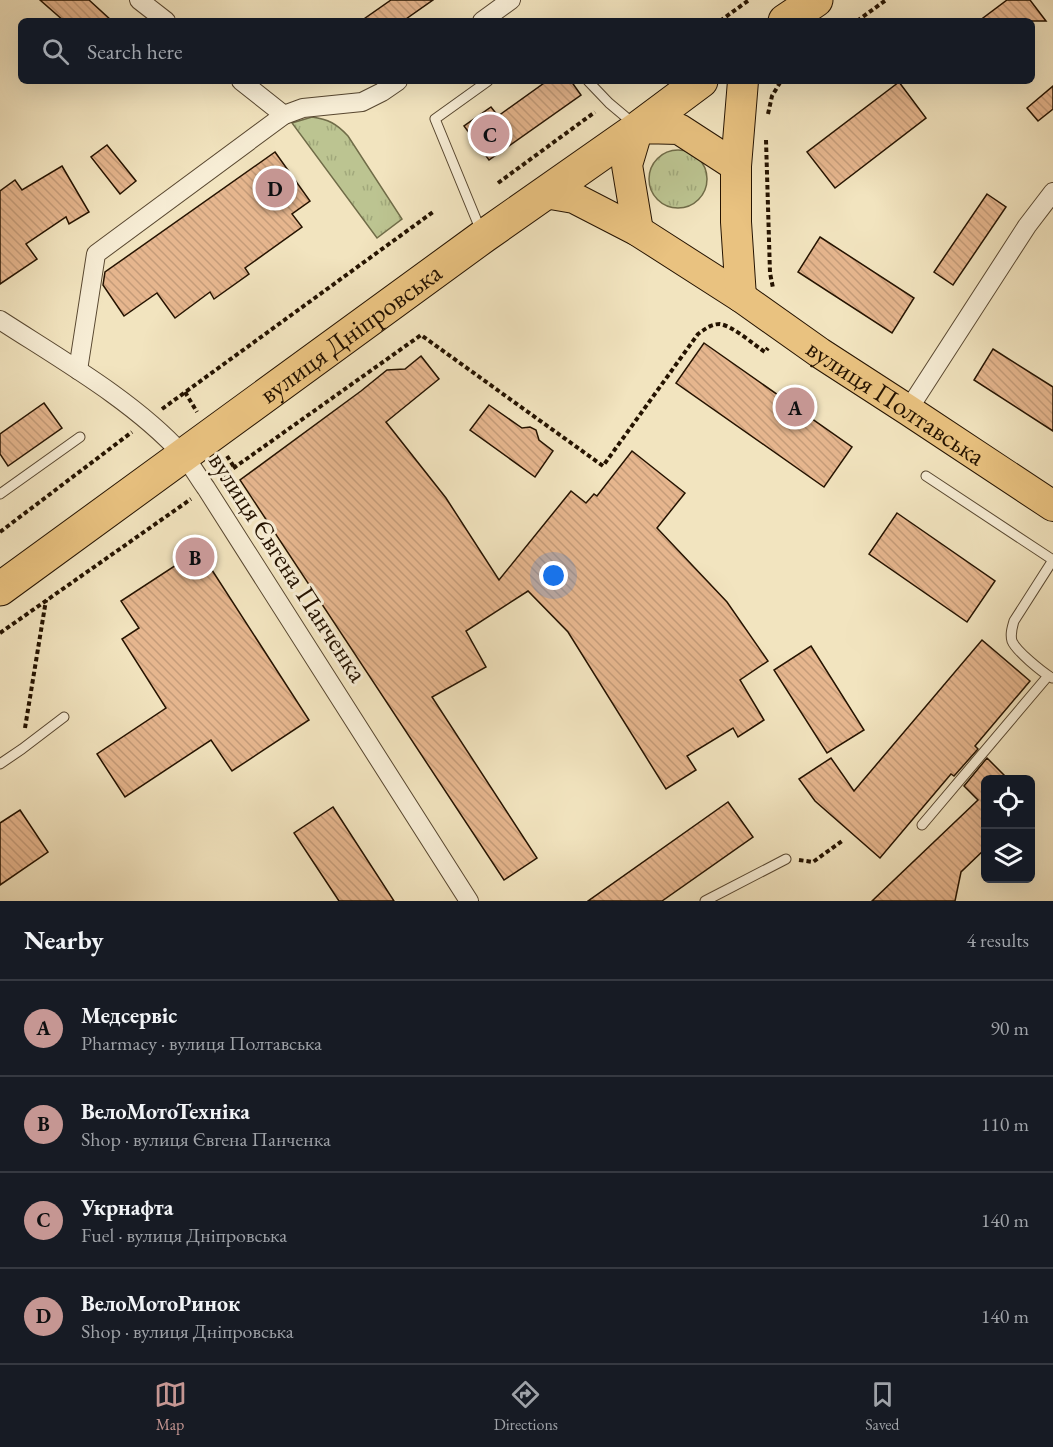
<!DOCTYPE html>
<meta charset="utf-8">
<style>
:root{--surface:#171b24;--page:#20242c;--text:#f1f3f6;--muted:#9ea1a6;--line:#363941;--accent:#c59692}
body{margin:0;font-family:"EB Garamond",serif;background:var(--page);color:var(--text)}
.controls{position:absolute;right:18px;bottom:18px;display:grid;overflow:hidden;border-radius:9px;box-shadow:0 6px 24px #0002}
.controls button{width:54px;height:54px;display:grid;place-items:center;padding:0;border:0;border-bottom:2px solid var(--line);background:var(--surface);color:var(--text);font:30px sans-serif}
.you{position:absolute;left:554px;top:576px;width:21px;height:21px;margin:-15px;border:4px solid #fff;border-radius:50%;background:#1a73e8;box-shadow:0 0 0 9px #1a73e833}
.badge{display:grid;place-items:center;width:39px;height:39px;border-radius:50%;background:var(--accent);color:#111;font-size:20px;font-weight:700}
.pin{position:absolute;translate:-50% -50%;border:3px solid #fff;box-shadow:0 2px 6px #0006}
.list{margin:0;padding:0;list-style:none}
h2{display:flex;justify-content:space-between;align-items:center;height:78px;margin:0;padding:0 24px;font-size:26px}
h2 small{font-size:20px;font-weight:400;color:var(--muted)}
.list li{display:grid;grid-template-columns:39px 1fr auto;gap:18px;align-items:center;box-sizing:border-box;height:96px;padding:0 24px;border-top:2px solid var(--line)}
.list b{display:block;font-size:22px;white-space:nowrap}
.list p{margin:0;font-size:20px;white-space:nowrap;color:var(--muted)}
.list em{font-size:20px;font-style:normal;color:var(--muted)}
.icon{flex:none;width:33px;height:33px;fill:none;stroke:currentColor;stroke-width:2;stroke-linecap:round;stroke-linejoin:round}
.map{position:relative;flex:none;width:1053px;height:901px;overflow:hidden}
.search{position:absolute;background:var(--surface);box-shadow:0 6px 24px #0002;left:18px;right:18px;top:18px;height:66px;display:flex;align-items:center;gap:15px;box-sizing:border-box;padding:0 21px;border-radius:9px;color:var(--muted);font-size:22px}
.sheet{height:462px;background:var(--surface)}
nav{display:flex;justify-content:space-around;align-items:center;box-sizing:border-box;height:84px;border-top:2px solid var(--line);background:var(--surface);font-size:16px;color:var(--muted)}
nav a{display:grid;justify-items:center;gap:3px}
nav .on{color:var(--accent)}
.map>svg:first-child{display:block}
.grass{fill:url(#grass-tufts);stroke:#706c48;stroke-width:1.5}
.building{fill:url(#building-back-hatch);stroke:#251300;stroke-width:1.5}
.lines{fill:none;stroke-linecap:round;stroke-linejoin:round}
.lane-casing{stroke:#584730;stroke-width:11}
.street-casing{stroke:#584730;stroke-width:20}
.primary-casing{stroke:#251300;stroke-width:32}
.highway-casing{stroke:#251300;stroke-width:35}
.path{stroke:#251300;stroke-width:4;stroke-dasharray:4.5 3;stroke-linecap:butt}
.lane{stroke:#f7edd5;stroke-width:9}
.street{stroke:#f7edd5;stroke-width:18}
.primary{stroke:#e9c280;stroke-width:30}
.highway{stroke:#e9c280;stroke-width:33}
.labels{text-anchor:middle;stroke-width:6;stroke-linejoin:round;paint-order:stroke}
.street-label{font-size:27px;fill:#251300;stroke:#f7edd5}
</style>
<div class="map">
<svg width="1053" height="901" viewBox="0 0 1053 901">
<defs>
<pattern id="grass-tufts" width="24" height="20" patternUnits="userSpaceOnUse" patternTransform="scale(1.5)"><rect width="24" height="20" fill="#bcc491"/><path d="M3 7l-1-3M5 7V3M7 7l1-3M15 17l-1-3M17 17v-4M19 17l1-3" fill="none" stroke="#a1a87b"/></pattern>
<pattern id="building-back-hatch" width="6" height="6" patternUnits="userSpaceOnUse" patternTransform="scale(1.5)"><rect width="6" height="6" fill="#e6b68e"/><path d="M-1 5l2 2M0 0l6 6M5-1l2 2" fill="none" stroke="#c59c79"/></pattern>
</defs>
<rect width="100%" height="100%" fill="#f2e4bf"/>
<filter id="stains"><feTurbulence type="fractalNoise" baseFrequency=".00333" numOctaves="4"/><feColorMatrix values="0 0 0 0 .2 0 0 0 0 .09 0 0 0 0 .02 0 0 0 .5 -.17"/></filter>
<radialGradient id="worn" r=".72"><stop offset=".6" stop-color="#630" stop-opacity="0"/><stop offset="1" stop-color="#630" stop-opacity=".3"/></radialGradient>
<!-- grass -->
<g class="grass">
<path d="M312 117C328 119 337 124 348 136L402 219 377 238 292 123Z"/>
<circle cx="678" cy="179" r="29"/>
</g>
<!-- building -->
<g class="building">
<polygon points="40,0 89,0 112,21 64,21"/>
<polygon points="391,0 433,0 403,21 361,21"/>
<polygon points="1007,0 1030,0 1046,21 979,21"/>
<polygon points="547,81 571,81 581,95 489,160 464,126 491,107 498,116"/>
<polygon points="899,82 926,118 835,188 807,152"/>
<polygon points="1053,86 1053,109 1038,121 1027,108"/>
<polygon points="107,145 136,181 120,194 91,157"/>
<polygon points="275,152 310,201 292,214 302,227 245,268 249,274 214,299 210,292 175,318 157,293 124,316 103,285 105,272"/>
<polygon points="62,166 89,212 69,224 66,217 26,244 37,259 0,284 0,191 15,180 22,190"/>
<polygon points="987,194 1006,207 953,285 934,272"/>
<polygon points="820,237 914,298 892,333 798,272"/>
<polygon points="704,343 852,447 824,487 676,383"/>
<polygon points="993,349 1053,387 1053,431 974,380"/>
<polygon points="421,356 439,379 386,422 446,498 499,580 571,491 586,503 594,494 597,496 632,451 685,493 657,528 727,602 768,661 740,680 764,720 738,737 733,728 687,756 696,770 666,789 568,632 528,591 466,631 486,667 432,697 537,858 504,880 240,480 361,391 387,370 405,369"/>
<polygon points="44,403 62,428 8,466 0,454 0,434"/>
<polygon points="489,405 522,428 530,427 536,430 539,440 553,451 535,477 470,430"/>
<polygon points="897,513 995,581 967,622 869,554"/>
<polygon points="199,550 309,720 232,771 211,740 125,797 97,754 166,708 122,639 139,628 121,601"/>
<polygon points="982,640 1030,681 975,746 978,749 954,776 951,774 880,858 815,801 799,779 831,758 854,791"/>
<polygon points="811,646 864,730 827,753 774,670"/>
<polygon points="987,758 1009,780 986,780 986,848 961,872 955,901 872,901 978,800 964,786"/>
<polygon points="728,802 753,837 662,901 588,901"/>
<polygon points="333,807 394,901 339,901 294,833"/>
<polygon points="20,810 48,852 0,885 0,823"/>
</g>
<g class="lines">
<defs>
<g id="lane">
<polyline points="588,81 609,103 634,124"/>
<polyline points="481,231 435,119 488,81"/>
<polyline points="926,476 1053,560"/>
<polyline points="0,494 80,437"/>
<path d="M1052 678C1042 672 1016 651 1012 641 1010 634 1012 628 1014 621L1053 560"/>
<polyline points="0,764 22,749 64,717"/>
<polyline points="922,825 1048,676"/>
<polyline points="705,901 786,859"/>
</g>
<g id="street">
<polyline points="139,0 166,21"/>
<polyline points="482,21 511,0"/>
<polyline points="241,81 284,115"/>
<path d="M0 320C60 359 134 401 182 454 191 464 198 477 206 488L469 901"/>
<polyline points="78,370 96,254 284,115 303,108 362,102 382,92 398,81"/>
<polyline points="908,410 1027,226 1053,192"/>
</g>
<g id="primary">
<path id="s1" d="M545 193 574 198 638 231 741 297 820 353 908 410 1053 506"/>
<polyline points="638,231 627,165 638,128 679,129 736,166"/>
<polyline points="741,297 736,222 736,166 743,81"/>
</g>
<g id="highway">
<polyline points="785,21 816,0"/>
<path id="s2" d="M0 589 484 236 638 128 701 81"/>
</g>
</defs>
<!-- lane casing -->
<use href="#lane" class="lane-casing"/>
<!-- street casing -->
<use href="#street" class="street-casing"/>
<!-- primary casing -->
<use href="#primary" class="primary-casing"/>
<!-- highway casing -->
<use href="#highway" class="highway-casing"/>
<!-- path -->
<g class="path">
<polyline points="720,21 749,0"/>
<polyline points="857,21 886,0"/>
<polyline points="768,114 772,96 781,81"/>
<polyline points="766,140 770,273 773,288"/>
<polyline points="498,183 595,112"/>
<polyline points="185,392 197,412"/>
<polyline points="162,409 433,212"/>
<polyline points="227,456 234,467"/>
<path d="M221 477 421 335 603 466 698 334C705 329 711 324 720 324 733 326 754 345 765 352L768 348"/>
<polyline points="0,532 132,432"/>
<polyline points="0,633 191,499"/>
<polyline points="25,728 46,600"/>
<polyline points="799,860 813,862 842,841"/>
</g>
<!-- lane -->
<use href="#lane" class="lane"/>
<!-- street -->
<use href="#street" class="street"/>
<!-- primary -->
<use href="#primary" class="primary"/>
<!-- highway -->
<use href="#highway" class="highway"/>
</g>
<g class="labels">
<!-- street labels -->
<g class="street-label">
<text dy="9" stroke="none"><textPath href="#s2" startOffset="434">вулиця Дніпровська</textPath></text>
<text dy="9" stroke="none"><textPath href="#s1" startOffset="411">вулиця Полтавська</textPath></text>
<text transform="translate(288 567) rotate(57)" y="9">вулиця Євгена Панченка</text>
</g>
</g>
<rect width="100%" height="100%" filter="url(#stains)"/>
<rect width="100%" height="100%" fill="url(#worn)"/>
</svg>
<div class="controls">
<button><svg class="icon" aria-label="locate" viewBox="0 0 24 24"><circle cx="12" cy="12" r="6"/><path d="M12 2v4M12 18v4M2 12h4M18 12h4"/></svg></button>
<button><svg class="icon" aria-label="layers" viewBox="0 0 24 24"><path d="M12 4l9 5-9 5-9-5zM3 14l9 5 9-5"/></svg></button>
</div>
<div class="you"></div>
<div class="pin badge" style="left:795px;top:407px">A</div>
<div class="pin badge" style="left:195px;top:557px">B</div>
<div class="pin badge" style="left:490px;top:134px">C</div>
<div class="pin badge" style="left:275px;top:188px">D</div>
<div class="search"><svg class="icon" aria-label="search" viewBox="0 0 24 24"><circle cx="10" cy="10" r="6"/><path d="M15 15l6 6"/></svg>Search here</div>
</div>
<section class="sheet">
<h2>Nearby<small>4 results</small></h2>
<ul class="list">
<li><span class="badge">A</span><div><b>Медсервіс</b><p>Pharmacy · вулиця Полтавська</p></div><em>90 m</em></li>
<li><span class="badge">B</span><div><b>ВелоМотоТехніка</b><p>Shop · вулиця Євгена Панченка</p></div><em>110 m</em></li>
<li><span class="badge">C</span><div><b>Укрнафта</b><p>Fuel · вулиця Дніпровська</p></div><em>140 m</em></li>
<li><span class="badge">D</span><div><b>ВелоМотоРинок</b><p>Shop · вулиця Дніпровська</p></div><em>140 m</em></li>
</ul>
</section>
<nav>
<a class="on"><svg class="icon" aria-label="map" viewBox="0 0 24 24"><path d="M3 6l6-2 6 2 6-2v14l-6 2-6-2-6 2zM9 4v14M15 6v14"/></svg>Map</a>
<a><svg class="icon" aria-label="directions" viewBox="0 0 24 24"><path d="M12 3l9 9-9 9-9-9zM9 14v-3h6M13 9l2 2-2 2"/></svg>Directions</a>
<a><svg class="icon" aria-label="saved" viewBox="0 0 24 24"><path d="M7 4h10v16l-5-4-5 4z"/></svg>Saved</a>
</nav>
